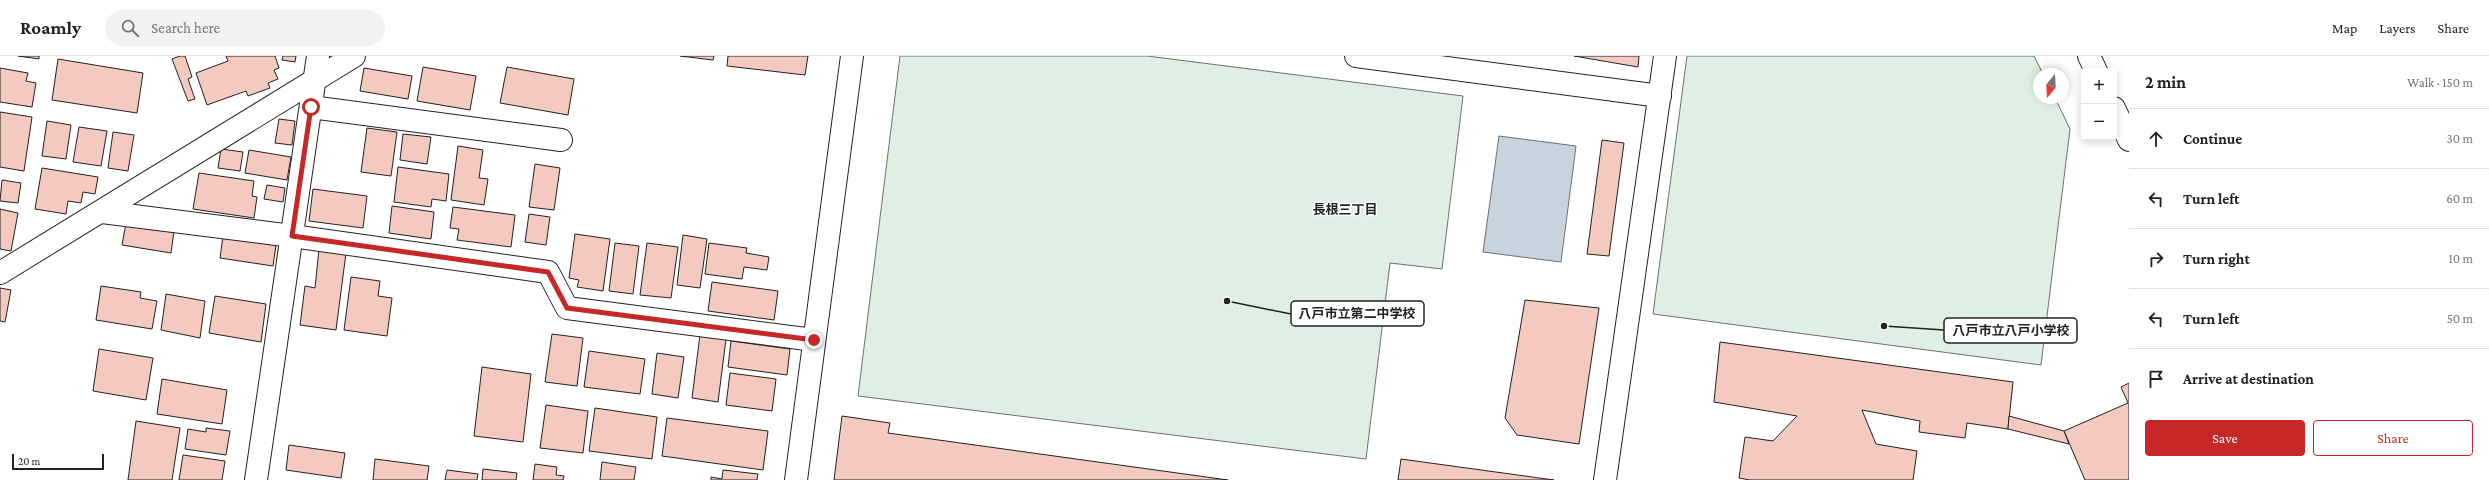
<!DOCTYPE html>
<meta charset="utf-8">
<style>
:root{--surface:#fff;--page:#f2f2f2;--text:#222;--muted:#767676;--line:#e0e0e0;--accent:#c62828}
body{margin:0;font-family:"Crimson Pro","Noto Sans JP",serif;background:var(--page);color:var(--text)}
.controls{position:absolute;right:12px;top:12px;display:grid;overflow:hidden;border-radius:4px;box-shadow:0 2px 10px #0003}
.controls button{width:36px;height:36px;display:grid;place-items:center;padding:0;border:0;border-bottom:1px solid var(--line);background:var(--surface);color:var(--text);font:20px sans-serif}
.compass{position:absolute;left:2033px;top:12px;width:36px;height:36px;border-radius:50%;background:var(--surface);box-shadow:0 2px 10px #0003;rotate:198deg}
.scale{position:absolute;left:12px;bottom:10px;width:92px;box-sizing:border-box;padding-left:4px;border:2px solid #222;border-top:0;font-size:11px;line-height:14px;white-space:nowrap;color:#222;-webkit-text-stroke:3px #fff;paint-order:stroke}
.stop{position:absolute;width:12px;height:12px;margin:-9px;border:3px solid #c62828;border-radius:50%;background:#fff}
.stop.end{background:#c62828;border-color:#fff;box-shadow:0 1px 4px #0008}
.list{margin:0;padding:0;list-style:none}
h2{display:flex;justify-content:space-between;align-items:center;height:52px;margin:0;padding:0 16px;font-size:17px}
h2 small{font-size:13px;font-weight:400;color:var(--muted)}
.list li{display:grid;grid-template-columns:26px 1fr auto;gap:12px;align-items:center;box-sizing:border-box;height:60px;padding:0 16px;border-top:1px solid var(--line)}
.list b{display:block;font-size:15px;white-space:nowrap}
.list em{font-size:13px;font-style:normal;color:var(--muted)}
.actions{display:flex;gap:8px;padding:12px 16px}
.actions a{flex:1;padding:9px 0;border:1px solid var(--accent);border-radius:4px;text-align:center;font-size:14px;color:var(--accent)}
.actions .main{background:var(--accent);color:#fff}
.icon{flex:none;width:22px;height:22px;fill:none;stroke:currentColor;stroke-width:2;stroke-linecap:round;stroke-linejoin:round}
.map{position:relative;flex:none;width:2129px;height:424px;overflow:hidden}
header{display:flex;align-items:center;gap:24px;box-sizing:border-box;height:56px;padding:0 20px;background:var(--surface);border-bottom:1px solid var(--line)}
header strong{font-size:19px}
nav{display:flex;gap:22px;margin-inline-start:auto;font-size:14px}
.search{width:280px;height:36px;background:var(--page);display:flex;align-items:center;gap:10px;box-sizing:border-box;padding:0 14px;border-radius:22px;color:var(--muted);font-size:15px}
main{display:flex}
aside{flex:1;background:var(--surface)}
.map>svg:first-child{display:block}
.green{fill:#e0efe3;stroke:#6f6f6f}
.water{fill:#c7d3dd;stroke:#6f6f6f}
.building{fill:#f3c9c0;stroke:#222}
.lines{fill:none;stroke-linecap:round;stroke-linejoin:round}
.street-casing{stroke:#222;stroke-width:24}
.street{stroke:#fff;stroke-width:22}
.route{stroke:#c62828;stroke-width:5}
.labels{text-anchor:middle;stroke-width:3;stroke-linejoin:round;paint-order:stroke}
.neighbourhood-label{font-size:13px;font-weight:bold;fill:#222;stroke:#fff}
.leader{fill:none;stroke:#222;stroke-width:1.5}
.callout-dot{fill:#222;stroke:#fff;stroke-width:1.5}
.callout{fill:#fff;stroke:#222;stroke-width:1.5}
.callout-label{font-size:13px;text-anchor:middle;font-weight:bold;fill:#222}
</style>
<header>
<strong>Roamly</strong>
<div class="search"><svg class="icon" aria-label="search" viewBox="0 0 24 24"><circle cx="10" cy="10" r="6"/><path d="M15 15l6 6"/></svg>Search here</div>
<nav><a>Map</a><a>Layers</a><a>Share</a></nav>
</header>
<main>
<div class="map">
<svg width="2129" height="424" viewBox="0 0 2129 424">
<rect width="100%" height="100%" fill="#fff"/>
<!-- green -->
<g class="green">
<polygon points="900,0 1147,0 1463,40 1442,213 1390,207 1366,403 858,340"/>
<polygon points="1687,0 2034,0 2043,18 2039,18 2039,42 2055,42 2070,73 2041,309 1653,258"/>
</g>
<!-- water -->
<polygon class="water" points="1499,80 1576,90 1561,206 1483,196"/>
<!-- building -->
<g class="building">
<polygon points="18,0 39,0 39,3"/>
<polygon points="180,0 185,0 192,21 188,23 195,43 188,45 172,3"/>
<polygon points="226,0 275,0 279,12 274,14 278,23 268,27 270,32 248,40 246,35 207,49 196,17 228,5"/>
<polygon points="283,0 296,0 295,6 282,4"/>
<polygon points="680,0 714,0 713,4"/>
<polygon points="728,0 808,0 805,19 727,10"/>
<polygon points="1574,0 1639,0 1638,11"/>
<polygon points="58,3 143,17 137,57 52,44"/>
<polygon points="423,11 476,20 470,54 417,45"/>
<polygon points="507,11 574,23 568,59 500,47"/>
<polygon points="0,12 28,17 26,25 36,27 32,51 0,46"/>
<polygon points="364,12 412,20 408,43 360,35"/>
<polygon points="0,56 32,61 24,115 0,111"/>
<polygon points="279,63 295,65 292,89 275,87"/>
<polygon points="47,65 71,69 66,103 42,100"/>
<polygon points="79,71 107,75 101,110 73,106"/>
<polygon points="367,72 397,76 391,120 361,116"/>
<polygon points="113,76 134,79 128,115 108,112"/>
<polygon points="403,78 431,81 427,108 400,104"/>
<polygon points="1602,84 1624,87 1609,200 1587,198"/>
<polygon points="458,90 483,94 479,122 488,123 484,149 451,144"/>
<polygon points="221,93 243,96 240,115 218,112"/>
<polygon points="249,94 291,101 287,124 245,117"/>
<polygon points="535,108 560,112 554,154 529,151"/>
<polygon points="398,111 449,118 446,145 432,143 431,151 394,146"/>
<polygon points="42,112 98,121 95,138 83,136 81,147 68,145 66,158 35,153"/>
<polygon points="199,117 254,125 252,140 257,141 254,162 193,153"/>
<polygon points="2,124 21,127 18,147 0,145"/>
<polygon points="267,129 285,132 283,146 264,143"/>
<polygon points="313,133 367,140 363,172 309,165"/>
<polygon points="392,150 434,156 431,183 389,177"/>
<polygon points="453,151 515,159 511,191 457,184 459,173 450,172"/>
<polygon points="0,153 18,157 11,195 0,193"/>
<polygon points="529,158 550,161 546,189 525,186"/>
<polygon points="126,167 174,175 171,197 122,189"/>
<polygon points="575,178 610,183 603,235 577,231 579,224 569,222"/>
<polygon points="683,179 707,183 700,232 677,229"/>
<polygon points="223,180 276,189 273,210 220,202"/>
<polygon points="615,187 639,190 633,238 609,235"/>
<polygon points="647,187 678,191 671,242 640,239"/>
<polygon points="709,187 747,192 746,197 769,201 767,214 744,211 742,223 705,218"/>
<polygon points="319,193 346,197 336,274 300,269 305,230 315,232"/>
<polygon points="351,221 380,225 378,240 392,242 387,280 344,274"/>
<polygon points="712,226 778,235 774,264 708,255"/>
<polygon points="101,230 141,236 140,242 157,245 152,273 96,264"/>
<polygon points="0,232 11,234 5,266 0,265"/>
<polygon points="166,238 205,245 200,282 161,274"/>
<polygon points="215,240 266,248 261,286 209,277"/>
<polygon points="1525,244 1599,252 1579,388 1517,379 1505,362"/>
<polygon points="552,278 583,282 577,330 545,326"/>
<polygon points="700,279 726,283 718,346 692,342"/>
<polygon points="731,285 790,293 787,319 728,311"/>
<polygon points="1720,286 2013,326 2008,373 1967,367 1965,382 1919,376 1920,365 1862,354 1876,388 1917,395 1913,424 1750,424 1739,422 1745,381 1773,385 1797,360 1714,346"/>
<polygon points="99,293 153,302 146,344 93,335"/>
<polygon points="589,295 645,303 640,338 584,331"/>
<polygon points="657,297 684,301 678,342 652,338"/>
<polygon points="482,311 531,318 523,386 474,380"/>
<polygon points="730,317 776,323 772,355 726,349"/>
<polygon points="162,323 227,334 222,368 157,358"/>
<polygon points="2129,327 2129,424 2085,424 2064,375 2128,347 2121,331"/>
<polygon points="546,349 588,355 583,397 540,392"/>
<polygon points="595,352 657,361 652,403 589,395"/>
<polygon points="842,360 890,367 888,377 1228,424 834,424"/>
<polygon points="2009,360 2064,375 2069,388 2008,373"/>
<polygon points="667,362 768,375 763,414 662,400"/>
<polygon points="136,365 180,372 172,424 128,424"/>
<polygon points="206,372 230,375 226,399 185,393 188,373 206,376"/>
<polygon points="289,389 345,397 341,422 286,414"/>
<polygon points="183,399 225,405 222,424 179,424"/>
<polygon points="375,403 429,410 427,424 373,424"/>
<polygon points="1401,403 1554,424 1398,424"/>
<polygon points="602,406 636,411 634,424 600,424"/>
<polygon points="535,408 557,411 556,419 564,420 563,424 533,424"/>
<polygon points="483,413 517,417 516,424 482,424"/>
<polygon points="447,414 478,418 477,424 445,424"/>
<polygon points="723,414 758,418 757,424 711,424 711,421 722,423"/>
</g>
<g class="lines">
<defs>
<g id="street">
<polyline points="1356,0 1660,40"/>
<polyline points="2089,0 2096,15"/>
<polyline points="311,51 561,84"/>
<polyline points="2114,52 2129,84"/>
<polyline points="102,156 292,180 548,216 567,252 814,284"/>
<polyline points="0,217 354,0"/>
<polyline points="256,424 318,0"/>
<polyline points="796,424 852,0"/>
<polyline points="1605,424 1665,0"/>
</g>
</defs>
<!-- street casing -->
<use href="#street" class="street-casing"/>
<!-- street -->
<use href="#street" class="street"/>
</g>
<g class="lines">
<!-- route -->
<polyline class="route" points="311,51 292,180 548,216 567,252 814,284"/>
</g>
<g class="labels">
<!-- neighbourhood labels -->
<g class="neighbourhood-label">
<text x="1345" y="158">長根三丁目</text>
</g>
</g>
<!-- callouts -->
<path class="leader" d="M1227 245L1291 258M1884 270L1944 274"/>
<g class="callout-dot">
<circle cx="1227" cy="245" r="4"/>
<circle cx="1884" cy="270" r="4"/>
</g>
<g class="callout">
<rect x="1291" y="245" width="133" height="25" rx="4"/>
<rect x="1944" y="262" width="133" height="25" rx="4"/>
</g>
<g class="callout-label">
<text x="1357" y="262">八戸市立第二中学校</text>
<text x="2011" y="279">八戸市立八戸小学校</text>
</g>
</svg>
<div class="controls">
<button>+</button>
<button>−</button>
</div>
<svg class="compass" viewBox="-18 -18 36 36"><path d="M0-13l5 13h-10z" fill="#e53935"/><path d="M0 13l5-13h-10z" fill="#767676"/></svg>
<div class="scale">20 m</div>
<div class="stop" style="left:311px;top:51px"></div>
<div class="stop end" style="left:814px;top:284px"></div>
</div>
<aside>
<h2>2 min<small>Walk · 150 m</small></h2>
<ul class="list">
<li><svg class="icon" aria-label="ahead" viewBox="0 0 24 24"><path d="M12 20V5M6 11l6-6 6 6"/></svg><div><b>Continue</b></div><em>30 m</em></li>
<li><svg class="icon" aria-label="left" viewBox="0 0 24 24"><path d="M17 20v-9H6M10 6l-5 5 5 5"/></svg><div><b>Turn left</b></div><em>60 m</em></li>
<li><svg class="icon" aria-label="right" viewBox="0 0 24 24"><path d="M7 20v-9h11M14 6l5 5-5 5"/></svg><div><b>Turn right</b></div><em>10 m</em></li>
<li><svg class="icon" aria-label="left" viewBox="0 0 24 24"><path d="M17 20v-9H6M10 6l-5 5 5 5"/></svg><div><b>Turn left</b></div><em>50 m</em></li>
<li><svg class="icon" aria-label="arrive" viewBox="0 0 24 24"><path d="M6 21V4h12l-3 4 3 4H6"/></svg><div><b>Arrive at destination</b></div></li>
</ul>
<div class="actions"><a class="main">Save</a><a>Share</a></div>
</aside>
</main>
